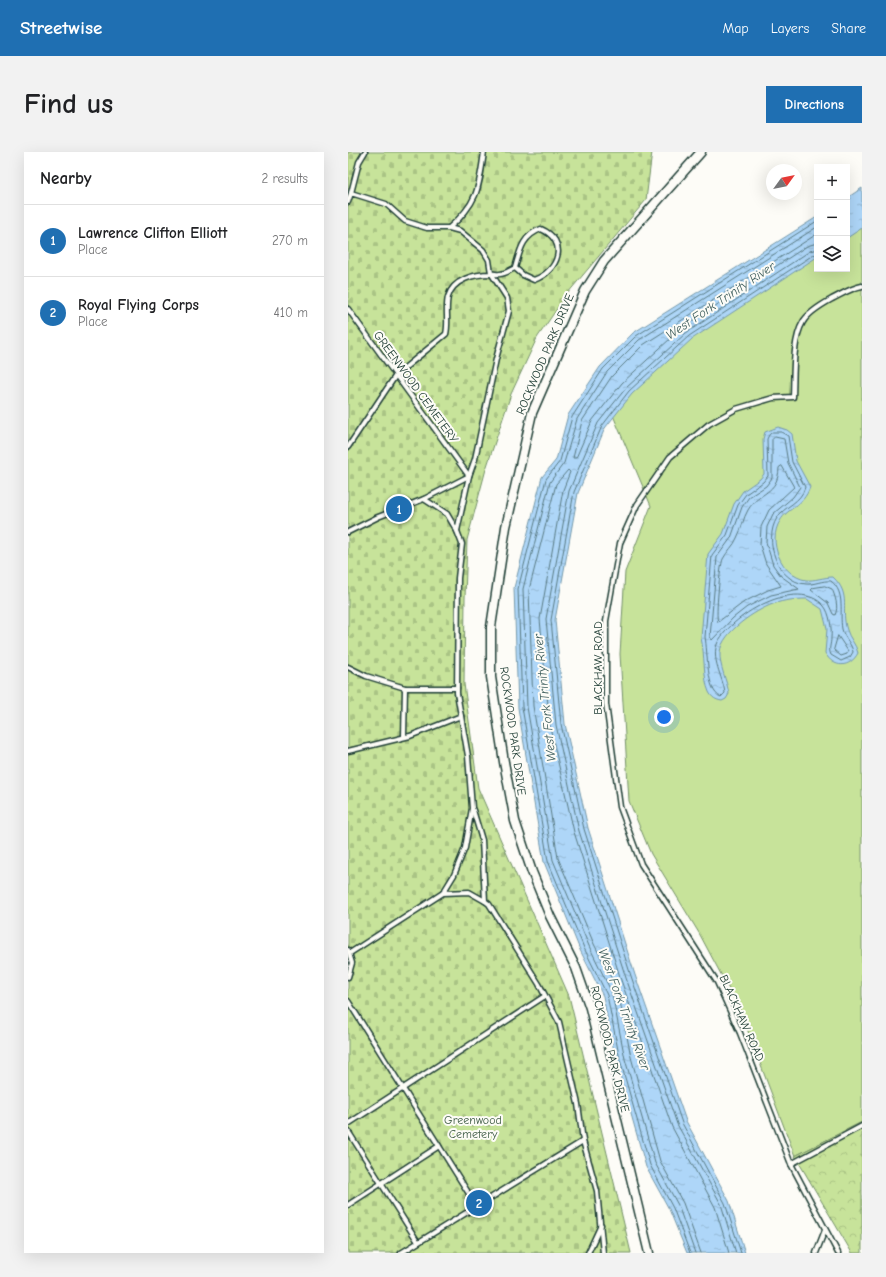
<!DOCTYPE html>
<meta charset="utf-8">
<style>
:root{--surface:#fff;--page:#f2f2f2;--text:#202124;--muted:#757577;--line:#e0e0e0;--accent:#1f6fb2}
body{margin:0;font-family:"Comic Neue",sans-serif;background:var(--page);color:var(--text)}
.controls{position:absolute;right:12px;top:12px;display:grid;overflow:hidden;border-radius:0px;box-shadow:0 4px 16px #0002}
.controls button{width:36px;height:36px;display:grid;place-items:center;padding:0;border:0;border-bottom:1px solid var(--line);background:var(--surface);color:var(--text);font:20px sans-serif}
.compass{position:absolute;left:418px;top:12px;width:36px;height:36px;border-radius:50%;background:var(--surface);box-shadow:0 4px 16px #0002;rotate:57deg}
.you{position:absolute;left:316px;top:565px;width:14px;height:14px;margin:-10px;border:3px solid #fff;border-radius:50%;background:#1a73e8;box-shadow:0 0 0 6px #1a73e833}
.badge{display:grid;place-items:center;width:26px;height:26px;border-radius:50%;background:var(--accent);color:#fff;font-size:13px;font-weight:700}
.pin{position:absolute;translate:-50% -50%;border:2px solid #fff;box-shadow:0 1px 4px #0006}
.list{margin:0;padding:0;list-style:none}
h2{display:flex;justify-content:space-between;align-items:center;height:52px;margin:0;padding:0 16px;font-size:17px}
h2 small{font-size:13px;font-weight:400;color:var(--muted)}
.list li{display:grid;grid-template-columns:26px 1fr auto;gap:12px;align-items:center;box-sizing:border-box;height:72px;padding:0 16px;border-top:1px solid var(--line)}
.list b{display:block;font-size:15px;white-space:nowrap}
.list p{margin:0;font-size:13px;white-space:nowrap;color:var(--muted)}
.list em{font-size:13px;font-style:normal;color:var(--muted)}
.icon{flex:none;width:22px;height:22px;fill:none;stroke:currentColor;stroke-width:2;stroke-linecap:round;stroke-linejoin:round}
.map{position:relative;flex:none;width:514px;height:1101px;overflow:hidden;border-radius:0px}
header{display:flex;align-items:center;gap:24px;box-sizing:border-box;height:56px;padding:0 20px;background:var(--accent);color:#fff}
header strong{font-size:19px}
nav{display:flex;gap:22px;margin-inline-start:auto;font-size:14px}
.intro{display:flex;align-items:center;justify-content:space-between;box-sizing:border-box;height:96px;padding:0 24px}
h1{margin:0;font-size:28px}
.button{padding:10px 18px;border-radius:0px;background:var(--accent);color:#fff;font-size:14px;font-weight:700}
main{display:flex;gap:24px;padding:0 24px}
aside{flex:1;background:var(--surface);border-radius:0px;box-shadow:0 4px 16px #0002}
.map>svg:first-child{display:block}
.grass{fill:#c7e39a;stroke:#739067}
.cemetery{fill:url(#cemetery-stones);stroke:#739067}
.park{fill:url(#park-crowns);stroke:#739067}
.water{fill:url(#water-ripples);stroke:#7599aa}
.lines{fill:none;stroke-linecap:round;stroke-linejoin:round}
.shore{stroke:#587a82;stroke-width:1}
.service-casing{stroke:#1f3d34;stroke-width:7}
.minor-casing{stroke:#1f3d34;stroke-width:11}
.service{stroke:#fdfcf7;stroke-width:4}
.minor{stroke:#fdfcf7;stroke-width:8}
.labels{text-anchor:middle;stroke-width:4;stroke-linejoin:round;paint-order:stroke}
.street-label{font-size:12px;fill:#1f3d34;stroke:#fdfcf7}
.park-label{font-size:12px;fill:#415e48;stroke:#fdfcf7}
.water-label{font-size:13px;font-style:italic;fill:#3c5c5b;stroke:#fdfcf7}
</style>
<header>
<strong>Streetwise</strong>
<nav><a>Map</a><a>Layers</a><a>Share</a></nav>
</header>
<div class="intro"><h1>Find us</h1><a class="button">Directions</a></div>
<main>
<aside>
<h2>Nearby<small>2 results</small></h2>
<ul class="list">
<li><span class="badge">1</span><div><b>Lawrence Clifton Elliott</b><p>Place</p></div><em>270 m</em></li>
<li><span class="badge">2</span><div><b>Royal Flying Corps</b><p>Place</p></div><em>410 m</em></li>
</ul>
</aside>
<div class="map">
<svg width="514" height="1101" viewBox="0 0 514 1101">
<defs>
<pattern id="cemetery-stones" width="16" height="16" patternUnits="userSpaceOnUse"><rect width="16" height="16" fill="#c7e39a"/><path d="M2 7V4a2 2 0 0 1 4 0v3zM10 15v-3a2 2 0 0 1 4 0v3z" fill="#aac485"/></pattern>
<pattern id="park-crowns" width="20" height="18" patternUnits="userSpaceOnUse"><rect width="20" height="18" fill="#c7e39a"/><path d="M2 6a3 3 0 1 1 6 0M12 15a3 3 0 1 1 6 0" fill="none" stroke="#aac485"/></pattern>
<pattern id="water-ripples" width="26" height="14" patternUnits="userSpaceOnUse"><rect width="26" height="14" fill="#aed6f8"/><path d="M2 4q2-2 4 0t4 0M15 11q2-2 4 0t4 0" fill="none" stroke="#95b9d5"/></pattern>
</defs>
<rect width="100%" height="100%" fill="#fdfcf7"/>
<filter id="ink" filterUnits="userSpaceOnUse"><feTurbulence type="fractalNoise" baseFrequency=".025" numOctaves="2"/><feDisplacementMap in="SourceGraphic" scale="8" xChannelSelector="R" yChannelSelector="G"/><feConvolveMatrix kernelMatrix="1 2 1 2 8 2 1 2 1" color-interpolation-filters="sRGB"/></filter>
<g filter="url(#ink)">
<!-- grass -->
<polygon class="grass" points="514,72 514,970 447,1004 392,858 351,781 303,702 281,649 272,502 277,420 303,354 264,261 306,209 469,102 469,117 499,117 499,82"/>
<!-- cemetery -->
<polygon class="cemetery" points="0,0 304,0 298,48 219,142 189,186 163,242 138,317 119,388 117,446 116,532 130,636 221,844 283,1101 0,1101"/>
<!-- park -->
<polygon class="park" points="514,970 514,1101 504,1101 447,1004"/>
<!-- water -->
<g class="water">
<polygon points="514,36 514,76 499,86 499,46"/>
<polygon points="469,65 469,105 344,187 284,242 257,276 230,341 207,468 217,572 240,676 287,823 338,969 381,1049 397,1101 339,1101 321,1057 298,1015 268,909 255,844 232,798 196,710 170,556 166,436 194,325 208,308 220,263 252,215 285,181"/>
<path d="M430 275 439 278 444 282 448 309 462 335C455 355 440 355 432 369 419 389 433 424 458 428 466 429 476 425 485 425 504 443 492 457 499 478 501 486 508 492 510 501 502 516 486 517 477 501L479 477 474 457 459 447C448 447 436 448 425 452 408 458 374 480 372 500 371 514 379 528 381 542L378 547 374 549C368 548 364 546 361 540 355 527 357 502 353 486L360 402 375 382 386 352 395 339 412 327 416 322 415 287 417 280Z"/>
</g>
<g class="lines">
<!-- shore -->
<g class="shore">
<polyline points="469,82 295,193 264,224 234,269 225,306 228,306 244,269 274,231 335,175 459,94 469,91"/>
<path d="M425 280H433L440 284 444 310 457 335C453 351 436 354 429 366 415 388 429 430 458 432 466 433 474 428 483 429 498 441 491 460 494 477 496 486 504 492 505 500L502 505 493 509 483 503C480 497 483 493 483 486 484 477 482 461 476 454 450 424 385 462 370 490 362 506 375 525 377 541L373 545C358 540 360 500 357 485L364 403 379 383 390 353 398 342 415 330 420 324 419 287 421 283Z"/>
<polygon points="427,285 436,287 440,311 452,335 445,345 425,362 419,375 418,390 425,413 433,424 451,437 423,443 399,455 385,466 364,488 362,485 369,405 383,386 394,355 401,345 418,334 424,326 424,288"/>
<path d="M434 314 446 335 421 358 413 375 412 393 418 412 433 434 420 438 396 450 370 470C367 464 372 414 375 407 379 399 386 394 389 386 394 377 395 366 400 358 411 339 430 343 431 316Z"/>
<path d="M477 434 484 437C487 444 491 455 487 463L485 462 480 451 463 438 465 436Z"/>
<polygon points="490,484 500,499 499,502 493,504 486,498"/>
<polyline points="342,1101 325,1056 302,1013 272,908 259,843 236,796 200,709 174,555 170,437 198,327 212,309 224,265 255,217 288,184 469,69"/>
<polyline points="347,1101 330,1053 307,1011 277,907 264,841 241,794 205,708 179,555 175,437 202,330 216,311 229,267 259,220 291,188 469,75"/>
<polyline points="353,1101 335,1051 312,1009 283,905 270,839 246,792 210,706 185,554 181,438 208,332 220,318 222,320 215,338 192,467 202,575 226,680 273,828 324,975 367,1055 381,1101"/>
<polyline points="388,1101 373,1052 329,972 278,826 231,679 208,573 198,467 221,339 250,271 278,236 338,181 462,99 469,97"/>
<polyline points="393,1101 377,1051 334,971 283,824 236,677 213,572 203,468 226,340 254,274 281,239 341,184 465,103 469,102"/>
</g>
<defs>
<g id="service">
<polyline points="3,41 11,10 17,0"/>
<polyline points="0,50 3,41 38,52 57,69 79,76 101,76 112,79 135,98 141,108 143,121 159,146 161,159 148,207 127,307 121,324 76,347 99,362 109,379 114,392 110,426 109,541 120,604 124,656 117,696 106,723 95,741 2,801"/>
<path d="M101 76C130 51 131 36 136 0"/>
<polyline points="0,157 121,324 109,379"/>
<path d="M0 295 48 223 98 182C101 170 97 158 100 145 105 127 127 122 143 122 146 121 149 123 152 122 157 122 162 118 167 116L175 123 186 128C211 119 221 89 193 77 174 84 172 99 167 116"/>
<polyline points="0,380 30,365 76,347"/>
<polyline points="0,515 18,524 57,536 109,536"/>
<polyline points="56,584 57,536"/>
<polyline points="0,599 62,584 113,564"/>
<polyline points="125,658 134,688 137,749 141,752 191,832 211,870 230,952 235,989 249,1039 255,1101"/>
<polyline points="95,741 121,740 137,749"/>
<polyline points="0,798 4,811 0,825"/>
<polyline points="0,849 128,1053"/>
<polyline points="0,972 197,844"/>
<polyline points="0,979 70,1090"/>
<polyline points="443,1012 514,974"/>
<polyline points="0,1053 91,994"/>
<polyline points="53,1101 235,989"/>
<polyline points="240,1101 253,1073"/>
<polyline points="468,1101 477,1078"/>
<path d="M490 1101 443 1012 392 881 369 830 293 712 272 655 258 552V469L272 391 289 353 322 305 361 272 388 257 425 246 445 245C446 224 444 188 455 170 460 161 475 152 484 147 494 142 503 136 514 134"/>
</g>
<polyline id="minor" points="301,1101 242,856 228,816 202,764 184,720 167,669 156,610 143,525 143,475 158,375 184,261 237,139 256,109 353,0"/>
</defs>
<!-- service casing -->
<use href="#service" class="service-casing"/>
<!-- minor casing -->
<use href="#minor" class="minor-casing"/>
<!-- service -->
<use href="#service" class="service"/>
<!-- minor -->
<use href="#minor" class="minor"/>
</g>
</g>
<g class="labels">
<!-- street labels -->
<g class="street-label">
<text transform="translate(197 202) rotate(-67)" y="4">ROCKWOOD PARK DRIVE</text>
<text transform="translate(68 235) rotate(54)" y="4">GREENWOOD CEMETERY</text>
<text transform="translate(250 516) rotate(-90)" y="4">BLACKHAW ROAD</text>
<text transform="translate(165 579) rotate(82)" y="4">ROCKWOOD PARK DRIVE</text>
<text transform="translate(394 866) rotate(66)" y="4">BLACKHAW ROAD</text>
<text transform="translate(262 897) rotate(76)" y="4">ROCKWOOD PARK DRIVE</text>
</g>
<!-- park labels -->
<g class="park-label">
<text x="125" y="972">Greenwood<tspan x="125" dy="14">Cemetery</tspan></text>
</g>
<!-- water labels -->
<g class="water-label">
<text transform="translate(372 148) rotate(-34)" y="5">West Fork Trinity River</text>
<text transform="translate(196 546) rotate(-96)" y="5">West Fork Trinity River</text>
<text transform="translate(277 857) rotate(70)" y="5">West Fork Trinity River</text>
</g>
</g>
</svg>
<div class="controls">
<button>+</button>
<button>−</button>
<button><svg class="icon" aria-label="layers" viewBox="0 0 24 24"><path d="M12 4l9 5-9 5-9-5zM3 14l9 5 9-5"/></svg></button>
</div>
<svg class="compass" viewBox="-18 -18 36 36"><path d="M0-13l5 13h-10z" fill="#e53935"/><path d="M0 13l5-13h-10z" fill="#757577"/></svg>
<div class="you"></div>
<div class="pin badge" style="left:51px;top:357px">1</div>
<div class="pin badge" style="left:131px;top:1051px">2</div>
</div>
</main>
